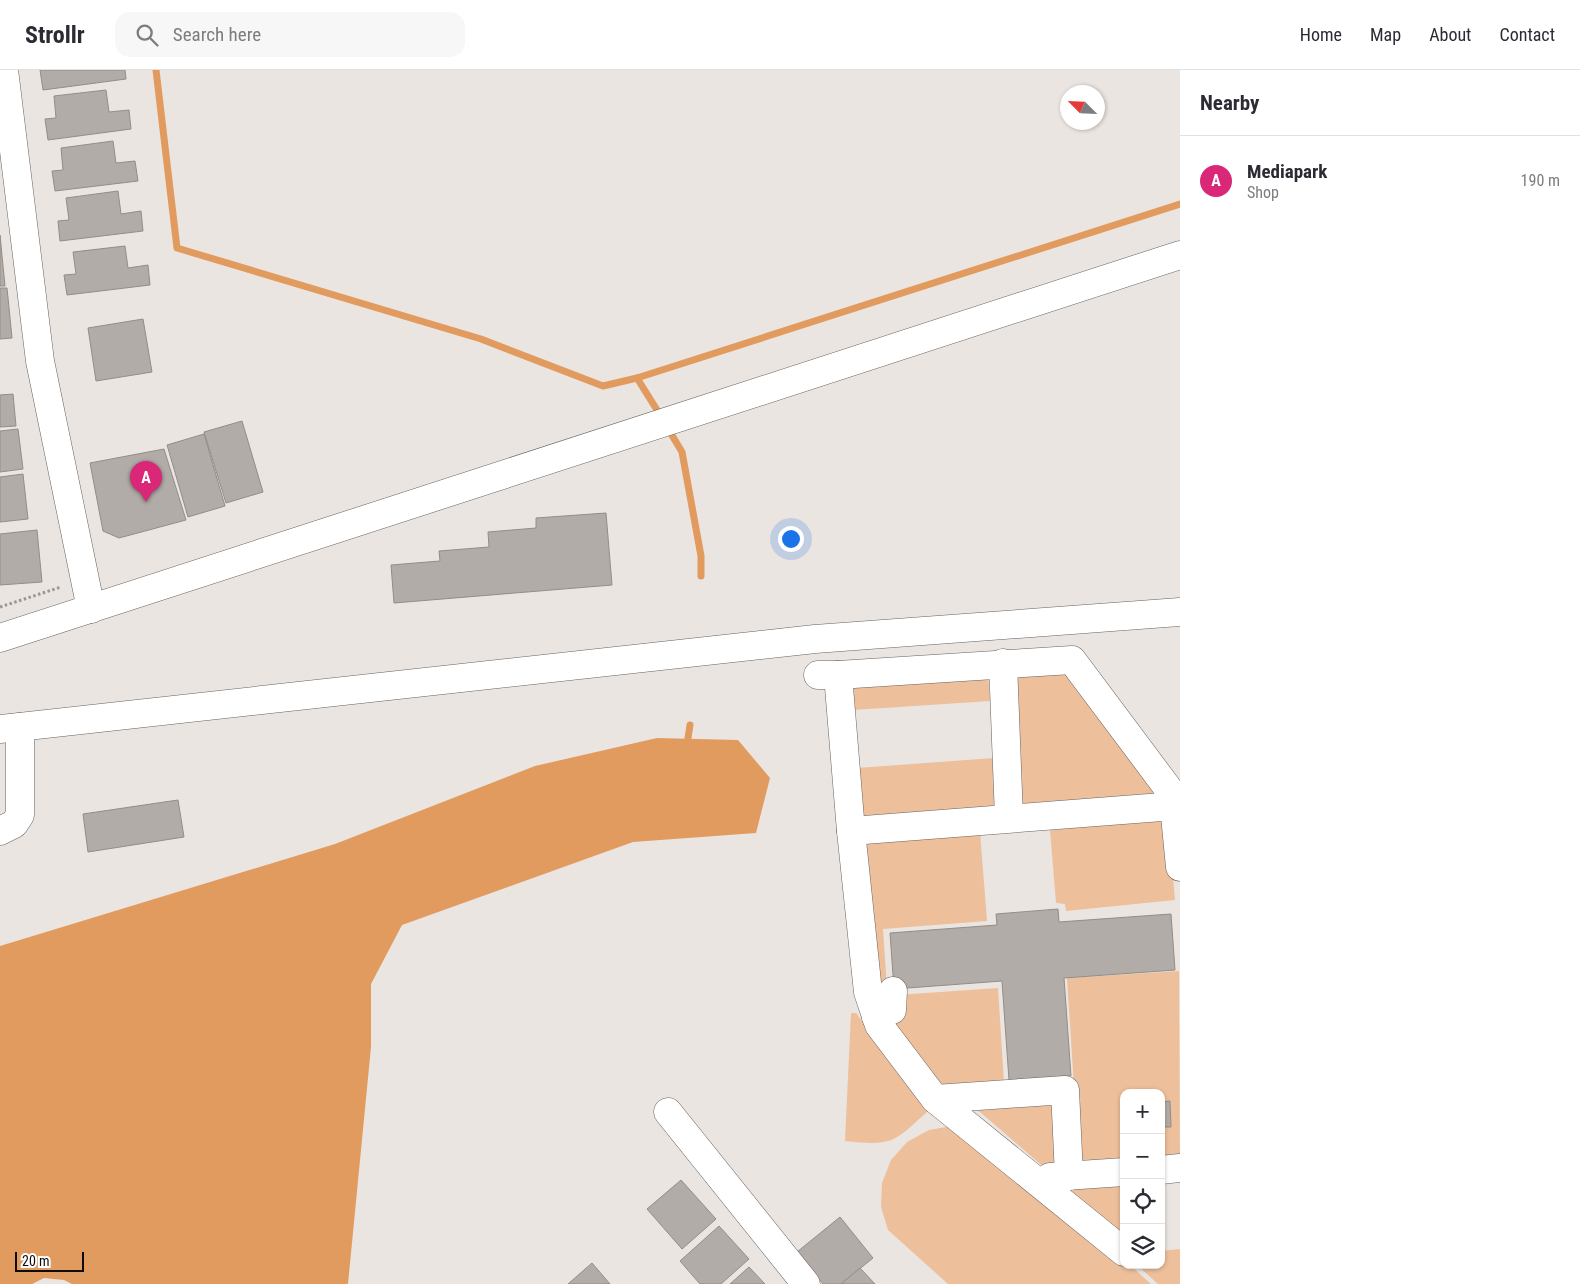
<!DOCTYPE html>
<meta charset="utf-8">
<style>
:root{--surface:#fff;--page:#f7f7f7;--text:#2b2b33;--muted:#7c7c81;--line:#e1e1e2;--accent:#db2777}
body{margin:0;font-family:"Roboto Condensed",sans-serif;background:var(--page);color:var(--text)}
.controls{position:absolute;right:15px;bottom:15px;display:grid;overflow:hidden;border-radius:10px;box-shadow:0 1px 4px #0004}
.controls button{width:45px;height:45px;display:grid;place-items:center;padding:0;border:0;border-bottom:1px solid var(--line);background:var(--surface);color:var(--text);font:25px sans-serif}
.compass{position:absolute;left:1060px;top:15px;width:45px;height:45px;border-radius:50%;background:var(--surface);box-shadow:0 1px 4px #0004;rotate:294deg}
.scale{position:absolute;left:15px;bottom:12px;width:69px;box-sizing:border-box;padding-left:5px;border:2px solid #0e0c0a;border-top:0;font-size:14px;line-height:18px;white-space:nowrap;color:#0e0c0a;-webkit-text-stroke:4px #fff;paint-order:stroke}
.you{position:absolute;left:790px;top:468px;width:18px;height:18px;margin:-12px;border:4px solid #fff;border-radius:50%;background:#1a73e8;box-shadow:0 0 0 8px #1a73e833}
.badge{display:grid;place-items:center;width:32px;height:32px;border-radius:50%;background:var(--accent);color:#fff;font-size:16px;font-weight:700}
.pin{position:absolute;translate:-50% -41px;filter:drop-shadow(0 1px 2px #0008)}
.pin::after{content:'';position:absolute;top:26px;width:18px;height:15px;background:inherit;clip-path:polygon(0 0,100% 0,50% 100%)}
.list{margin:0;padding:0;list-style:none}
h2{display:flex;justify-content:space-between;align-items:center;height:65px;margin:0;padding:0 20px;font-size:21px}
h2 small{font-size:16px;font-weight:400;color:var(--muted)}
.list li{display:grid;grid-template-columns:32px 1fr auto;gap:15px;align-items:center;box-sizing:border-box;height:90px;padding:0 20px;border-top:1px solid var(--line)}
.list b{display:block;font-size:19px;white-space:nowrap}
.list p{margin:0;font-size:16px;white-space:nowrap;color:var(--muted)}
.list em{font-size:16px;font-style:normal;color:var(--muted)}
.icon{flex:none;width:28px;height:28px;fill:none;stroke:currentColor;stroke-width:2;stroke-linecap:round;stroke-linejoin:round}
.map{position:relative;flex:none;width:1180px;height:1214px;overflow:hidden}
header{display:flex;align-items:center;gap:30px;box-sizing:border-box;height:70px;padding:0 25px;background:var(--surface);border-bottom:1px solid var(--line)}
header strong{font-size:24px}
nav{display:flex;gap:28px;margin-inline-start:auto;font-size:18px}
.search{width:350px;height:45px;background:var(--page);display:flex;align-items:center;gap:12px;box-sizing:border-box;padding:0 18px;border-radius:15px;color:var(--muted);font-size:19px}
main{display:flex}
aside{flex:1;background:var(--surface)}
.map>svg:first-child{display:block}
.green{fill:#edbf9b}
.water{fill:#e29b5f}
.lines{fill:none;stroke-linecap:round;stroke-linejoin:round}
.stream{stroke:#e29b5f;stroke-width:7}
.building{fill:#b2aca8;stroke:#928d89}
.minor-casing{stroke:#67625e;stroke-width:29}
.path{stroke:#9a9692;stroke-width:3;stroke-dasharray:2.5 2.5;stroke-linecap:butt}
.minor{stroke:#fff;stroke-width:28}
</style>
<header>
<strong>Strollr</strong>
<div class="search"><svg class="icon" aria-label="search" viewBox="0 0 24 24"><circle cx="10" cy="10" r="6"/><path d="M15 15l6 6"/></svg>Search here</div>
<nav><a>Home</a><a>Map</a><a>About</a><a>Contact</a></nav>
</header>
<main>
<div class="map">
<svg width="1180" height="1214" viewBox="0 0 1180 1214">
<rect width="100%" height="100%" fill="#ebe5e1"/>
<!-- green -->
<g class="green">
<polygon points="1069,597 1161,727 1022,738 1015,601"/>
<polygon points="988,603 990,631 853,640 851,612"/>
<polygon points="994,688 997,739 860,748 857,698"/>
<polygon points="1163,750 1168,752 1175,830 1066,841 1065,834 1056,833 1050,760"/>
<polygon points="980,762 987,851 883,859 888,932 878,927 862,772"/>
<polygon points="1179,901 1180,1088 1161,1089 1161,1023 1124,1023 1124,1092 1079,1095 1067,908"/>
<polygon points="998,918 1004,1013 947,1017 936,1014 896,959 897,925"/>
<path d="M851 943H856L928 1041C893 1073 893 1076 845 1071Z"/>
<polygon points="1051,1030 1057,1100 1046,1099 973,1036"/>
<polygon points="952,1056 1124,1195 1130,1195 1151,1214 948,1214 888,1160 881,1137 882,1113 891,1090 907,1072 929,1060"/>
<polygon points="1059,1115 1120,1115 1124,1164"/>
<polygon points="1180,1179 1180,1214 1158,1214 1137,1195 1161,1195 1161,1181"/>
</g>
<!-- water -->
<polygon class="water" points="657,668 738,670 770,708 756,763 633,772 402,855 371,914 371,977 348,1214 72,1214 64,1210 44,1208 32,1214 0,1214 0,876 335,774 535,696"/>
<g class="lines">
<!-- stream -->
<g class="stream">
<polyline points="156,0 177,178 481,269 603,316 637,308 1180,134"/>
<polyline points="637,308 662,348"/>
<polyline points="667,357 682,382 701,486 701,506"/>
<polyline points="688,668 690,655"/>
</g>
</g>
<!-- building -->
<g class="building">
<polygon points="40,0 125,0 126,9 43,20"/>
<polygon points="106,20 109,42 129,40 131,59 48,70 45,49 56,48 54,26"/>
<polygon points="113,71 116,93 135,91 138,111 55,121 52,101 63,100 61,78"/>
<polygon points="118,121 121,144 141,141 143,161 60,171 58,151 69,150 66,128"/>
<polygon points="0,165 5,216 0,216"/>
<polygon points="125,176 128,198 148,195 150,215 67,225 64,205 76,204 73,182"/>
<polygon points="0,218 7,218 12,268 0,269"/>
<polygon points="143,249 152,302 96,311 88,258"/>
<polygon points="13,324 16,356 0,357 0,325"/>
<polygon points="242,351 263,422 226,433 204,362"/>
<polygon points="18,359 23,399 0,402 0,361"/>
<polygon points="204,364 225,436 188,447 167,375"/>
<polygon points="164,379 186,450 119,468 103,461 90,393"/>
<polygon points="23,404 28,449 0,452 0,407"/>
<polygon points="606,443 612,515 394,533 391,495 440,491 439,481 489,477 488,462 536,458 536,448"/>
<polygon points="37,460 42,512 0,515 0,464"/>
<polygon points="178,730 184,767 88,782 83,744"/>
<polygon points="1058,839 1059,852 1171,844 1175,900 1064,908 1071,1006 1009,1010 1002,911 894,919 890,863 997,855 996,844"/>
<polygon points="1170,1031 1171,1057 1161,1057 1161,1032"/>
<polygon points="681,1110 716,1149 682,1179 647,1139"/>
<polygon points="840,1147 873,1188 841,1214 823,1214 797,1182"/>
<polygon points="719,1156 749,1189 721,1214 700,1214 680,1191"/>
<polygon points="592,1193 610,1214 568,1214"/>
<polygon points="749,1197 765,1214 730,1214"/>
<polygon points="860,1198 875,1214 841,1214"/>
</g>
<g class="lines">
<defs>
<g id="minor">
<polyline points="4,0 40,291 91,539"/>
<polyline points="0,568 1180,185"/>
<polyline points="1003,593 1009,748"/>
<polyline points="818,605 838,605 1072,590 1173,725 1180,797"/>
<polyline points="838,605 851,761 868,922 879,955 935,1029 1124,1182"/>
<polyline points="0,659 815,569 1180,542"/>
<polyline points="0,761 14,754 20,745 20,657"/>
<polyline points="851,761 1175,736"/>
<polyline points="876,947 892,940 893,921"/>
<polyline points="935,1029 1065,1020 1069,1106"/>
<polyline points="668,1042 806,1214"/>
<polyline points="1161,1100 1180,1098"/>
<polyline points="1050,1107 1124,1102"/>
</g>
</defs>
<!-- minor casing -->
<use href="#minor" class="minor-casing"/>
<!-- path -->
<polyline class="path" points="0,537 61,517"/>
<!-- minor -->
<use href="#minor" class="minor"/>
</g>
</svg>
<div class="controls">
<button>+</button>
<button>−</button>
<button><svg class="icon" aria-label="locate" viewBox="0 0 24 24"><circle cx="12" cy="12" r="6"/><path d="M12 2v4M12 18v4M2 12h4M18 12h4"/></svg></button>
<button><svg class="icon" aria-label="layers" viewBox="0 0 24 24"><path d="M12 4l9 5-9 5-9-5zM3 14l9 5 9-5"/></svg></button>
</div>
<svg class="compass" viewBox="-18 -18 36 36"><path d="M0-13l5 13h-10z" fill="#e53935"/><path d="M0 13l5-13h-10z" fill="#7c7c81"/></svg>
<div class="scale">20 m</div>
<div class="you"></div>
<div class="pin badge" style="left:146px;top:432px">A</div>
</div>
<aside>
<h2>Nearby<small></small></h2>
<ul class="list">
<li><span class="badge">A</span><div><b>Mediapark</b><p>Shop</p></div><em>190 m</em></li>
</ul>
</aside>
</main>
